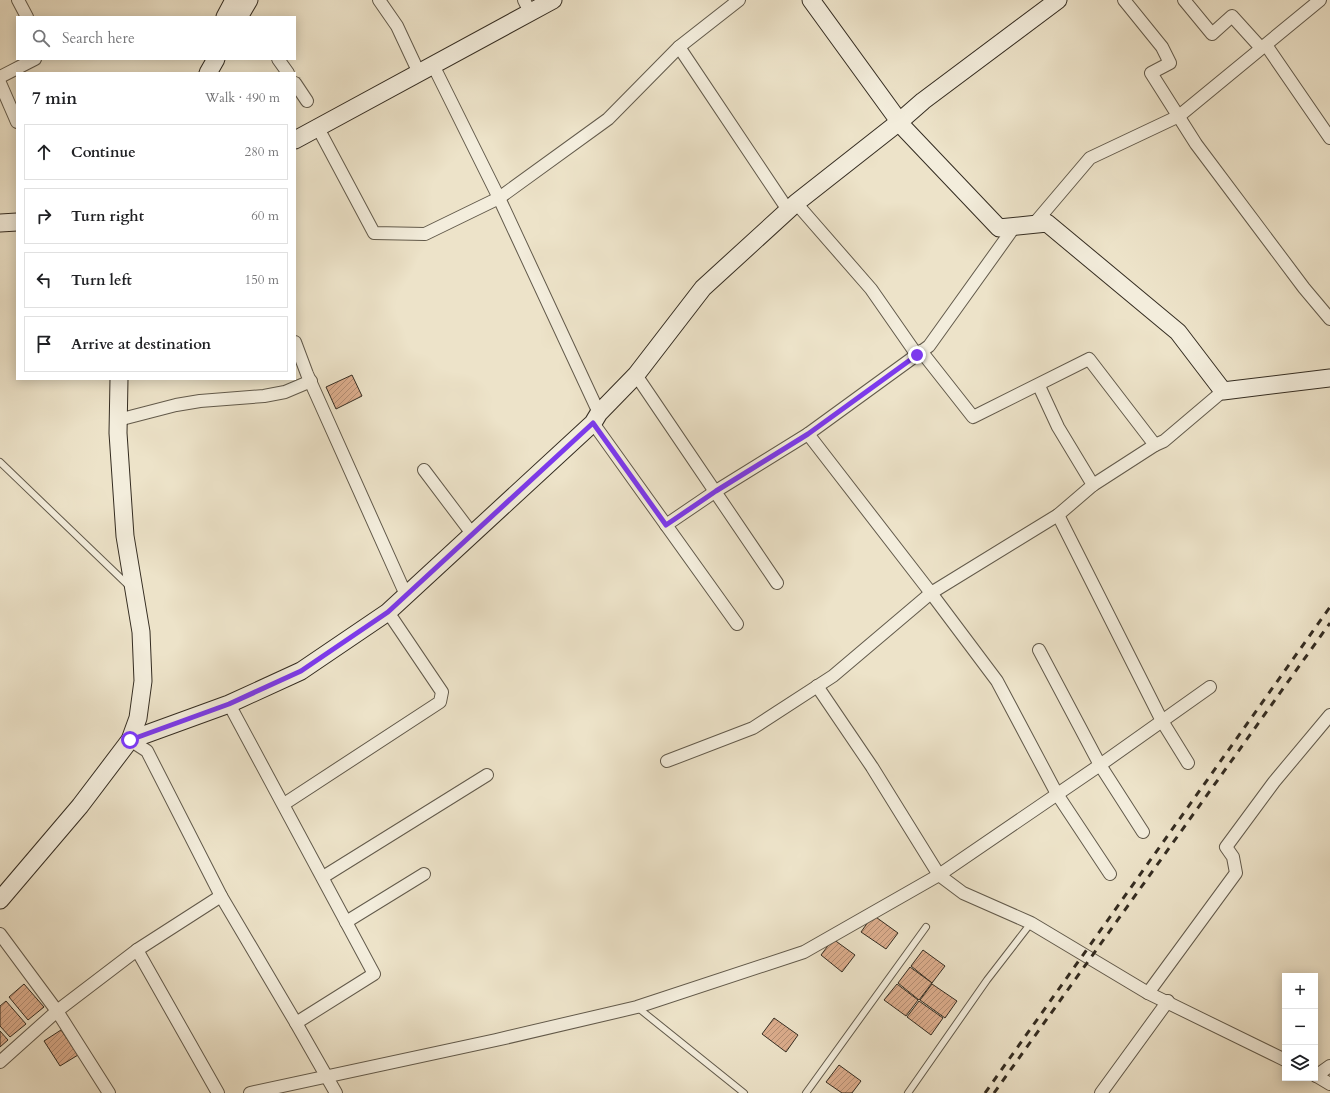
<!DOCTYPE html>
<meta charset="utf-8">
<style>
:root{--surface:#fff;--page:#f6f6f6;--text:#202124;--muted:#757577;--line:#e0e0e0}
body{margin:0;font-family:Cardo,serif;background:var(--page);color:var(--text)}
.controls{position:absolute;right:12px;bottom:12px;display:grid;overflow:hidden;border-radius:0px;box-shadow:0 2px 10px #0003}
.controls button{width:36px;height:36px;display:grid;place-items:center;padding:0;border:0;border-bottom:1px solid var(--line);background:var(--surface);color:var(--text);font:20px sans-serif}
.stop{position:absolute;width:12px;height:12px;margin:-9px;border:3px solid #7c3aed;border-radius:50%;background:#fff}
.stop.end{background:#7c3aed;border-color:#fff;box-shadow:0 1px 4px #0008}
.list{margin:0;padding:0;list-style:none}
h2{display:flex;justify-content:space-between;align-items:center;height:52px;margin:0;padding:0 16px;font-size:17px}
h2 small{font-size:13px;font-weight:400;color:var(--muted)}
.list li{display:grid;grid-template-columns:26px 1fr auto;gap:12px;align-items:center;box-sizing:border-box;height:56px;margin:0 8px 8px;padding:0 8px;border:1px solid var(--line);border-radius:0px}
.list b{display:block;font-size:15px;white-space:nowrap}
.list em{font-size:13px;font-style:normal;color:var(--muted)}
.icon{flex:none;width:22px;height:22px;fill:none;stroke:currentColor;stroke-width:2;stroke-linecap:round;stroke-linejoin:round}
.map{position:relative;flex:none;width:1330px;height:1093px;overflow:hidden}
.search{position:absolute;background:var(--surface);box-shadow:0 2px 10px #0003;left:16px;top:16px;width:280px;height:44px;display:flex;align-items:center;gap:10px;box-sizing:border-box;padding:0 14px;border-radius:0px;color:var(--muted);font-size:15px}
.panel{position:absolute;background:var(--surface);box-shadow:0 2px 10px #0003;left:16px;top:72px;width:280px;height:308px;border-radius:0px}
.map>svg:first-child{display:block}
.building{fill:url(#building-hatch);stroke:#342c21}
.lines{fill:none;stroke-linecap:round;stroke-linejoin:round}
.lane-casing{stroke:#625a4b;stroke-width:8}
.street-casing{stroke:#625a4b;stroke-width:14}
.secondary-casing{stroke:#342c21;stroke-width:19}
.lane{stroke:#f3eddc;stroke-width:6}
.street{stroke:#f3eddc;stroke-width:12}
.secondary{stroke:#f3eddc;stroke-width:17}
.rail{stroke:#342c21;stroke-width:3;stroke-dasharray:7 7;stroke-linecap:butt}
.route{stroke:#7c3aed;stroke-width:5}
</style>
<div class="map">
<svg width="1330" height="1093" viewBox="0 0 1330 1093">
<defs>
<pattern id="building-hatch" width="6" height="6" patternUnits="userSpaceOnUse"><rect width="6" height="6" fill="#dcad8d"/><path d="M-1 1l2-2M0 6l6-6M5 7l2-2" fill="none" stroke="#b38d73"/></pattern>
</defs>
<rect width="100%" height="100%" fill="#ede3c9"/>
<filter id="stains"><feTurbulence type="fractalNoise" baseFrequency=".005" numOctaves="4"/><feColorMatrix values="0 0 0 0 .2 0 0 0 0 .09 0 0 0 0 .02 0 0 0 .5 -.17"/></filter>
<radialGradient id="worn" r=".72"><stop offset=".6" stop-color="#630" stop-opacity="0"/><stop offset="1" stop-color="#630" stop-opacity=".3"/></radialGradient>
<!-- building -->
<g class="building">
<polygon points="352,375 362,396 336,409 326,387"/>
<polygon points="873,915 898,933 886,949 861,932"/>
<polygon points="833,939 855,955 842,972 821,955"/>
<polygon points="923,950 945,966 932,983 911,966"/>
<polygon points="910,967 932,983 919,1000 898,983"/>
<polygon points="24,984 44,1007 28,1020 9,997"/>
<polygon points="897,984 918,1000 906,1016 884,1000"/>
<polygon points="932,984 957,1001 945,1018 920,1000"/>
<polygon points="6,1001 26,1024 10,1037 0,1026 0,1006"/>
<polygon points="919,1001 943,1018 931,1035 907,1017"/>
<polygon points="774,1018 798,1035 786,1052 762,1034"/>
<polygon points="61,1030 78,1055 60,1066 44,1041"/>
<polygon points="0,1031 8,1040 0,1047"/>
<polygon points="839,1065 861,1081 852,1093 842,1093 826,1082"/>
</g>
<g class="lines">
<defs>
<g id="lane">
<polyline points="0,462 129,586"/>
<polyline points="637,1007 744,1093"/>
<polyline points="806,1093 926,927"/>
<polyline points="908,1093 987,980 1031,923"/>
</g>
<g id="street">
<polyline points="18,0 27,17"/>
<polyline points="379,0 397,26 419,73"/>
<polyline points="524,0 530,12"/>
<polyline points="1124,0 1162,47 1170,63 1151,73 1196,144 1304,288 1330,319"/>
<polyline points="1184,0 1212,34 1232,16 1261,48"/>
<polyline points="1266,45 1330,138"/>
<polyline points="679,47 788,210"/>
<polyline points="278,59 288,73"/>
<polyline points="433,65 499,198 599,413"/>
<polyline points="0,77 35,59"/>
<polyline points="0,83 17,122"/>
<polyline points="295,83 307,101"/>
<polyline points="318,128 374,233 425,234 499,198 608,119 679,47 739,0"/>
<polyline points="796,203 871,289 917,355"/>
<polyline points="1034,224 1090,158 1179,116 1320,0"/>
<polyline points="295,342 307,374 406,595"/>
<polyline points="921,351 973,417 1089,359 1155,445 1164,441 1223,391"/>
<polyline points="636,375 777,583"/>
<polyline points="1039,386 1058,427 1093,485"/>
<polyline points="118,420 176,405 200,401 264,396 285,392 311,381"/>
<polyline points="593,423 737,624"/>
<polyline points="808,434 931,593 1058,515 1162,721 1188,763"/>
<polyline points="424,470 473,535"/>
<polyline points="1058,515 1093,485 1155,445"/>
<polyline points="666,525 716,491 808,434 929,346 1015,226"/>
<polyline points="1039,650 1100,765 1143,832"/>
<polyline points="817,686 872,767 939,875 963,893 1031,923 1148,993 1285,1060"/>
<polyline points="130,740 147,751 221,896 296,1023 374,974 229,704"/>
<polyline points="667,761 753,728 833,676 931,593 997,681 1057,794 1110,874"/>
<polyline points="284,804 440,702 442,692 388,612"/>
<polyline points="323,877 487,775"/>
<polyline points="346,922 424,874"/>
<polyline points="0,934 57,1011 137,950"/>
<polyline points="1148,993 1236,873 1233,857 1226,847 1274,782 1330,715"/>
<polyline points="296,1023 336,1093"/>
<polyline points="0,1062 57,1011 109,1093"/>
<polyline points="1315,1075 1330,1084"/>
<polyline points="1316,1076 1330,1066"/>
<polyline points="218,1093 137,950 221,896"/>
<polyline points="250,1093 496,1040 637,1007 804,952 939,875 1100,765 1210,687"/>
<polyline points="1101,1093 1168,1001"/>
</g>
<g id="secondary">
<polyline points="811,0 904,128 999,228 1047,223 1178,332 1223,391 1330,378"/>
<polyline points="225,17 234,0"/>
<polyline points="239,17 249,0"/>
<polyline points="208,73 216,59"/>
<polyline points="295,140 553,0"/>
<polyline points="0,223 17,222"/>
<polyline points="130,740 229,704 301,671 388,612 593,423 599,413 636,375 703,288 796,203 899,122 923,101 1058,0"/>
<polyline points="0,900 80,806 130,740 138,718 143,681 141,632 125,536 118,433 119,379"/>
</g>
</defs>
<!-- lane casing -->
<use href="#lane" class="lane-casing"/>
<!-- street casing -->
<use href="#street" class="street-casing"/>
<!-- secondary casing -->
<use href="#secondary" class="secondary-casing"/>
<!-- lane -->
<use href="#lane" class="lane"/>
<!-- street -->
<use href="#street" class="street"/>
<!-- secondary -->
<use href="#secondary" class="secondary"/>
<!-- rail -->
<g class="rail">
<polyline points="985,1093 1330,607"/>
<polyline points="994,1093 1330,623"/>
</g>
</g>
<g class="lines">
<!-- route -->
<polyline class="route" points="130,740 229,704 301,671 388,612 593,423 666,525 716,491 808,434 917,355"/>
</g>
<rect width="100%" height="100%" filter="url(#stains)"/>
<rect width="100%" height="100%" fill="url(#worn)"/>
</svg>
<div class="controls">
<button>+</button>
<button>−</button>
<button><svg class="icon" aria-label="layers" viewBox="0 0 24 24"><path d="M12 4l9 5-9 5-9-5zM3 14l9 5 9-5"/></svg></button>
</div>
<div class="stop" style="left:130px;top:740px"></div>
<div class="stop end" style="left:917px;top:355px"></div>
<div class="search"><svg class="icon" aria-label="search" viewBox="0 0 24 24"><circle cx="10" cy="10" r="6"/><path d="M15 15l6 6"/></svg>Search here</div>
<section class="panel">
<h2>7 min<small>Walk · 490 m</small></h2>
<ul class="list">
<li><svg class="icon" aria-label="ahead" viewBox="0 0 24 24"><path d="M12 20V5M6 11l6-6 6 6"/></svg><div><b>Continue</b></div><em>280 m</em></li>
<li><svg class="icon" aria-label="right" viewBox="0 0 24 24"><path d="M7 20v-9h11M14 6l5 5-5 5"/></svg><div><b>Turn right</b></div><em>60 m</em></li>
<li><svg class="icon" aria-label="left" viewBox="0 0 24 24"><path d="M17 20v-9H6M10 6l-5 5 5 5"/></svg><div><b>Turn left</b></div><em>150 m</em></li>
<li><svg class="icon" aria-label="arrive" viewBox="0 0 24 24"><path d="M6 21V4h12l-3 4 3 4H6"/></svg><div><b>Arrive at destination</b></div></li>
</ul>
</section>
</div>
